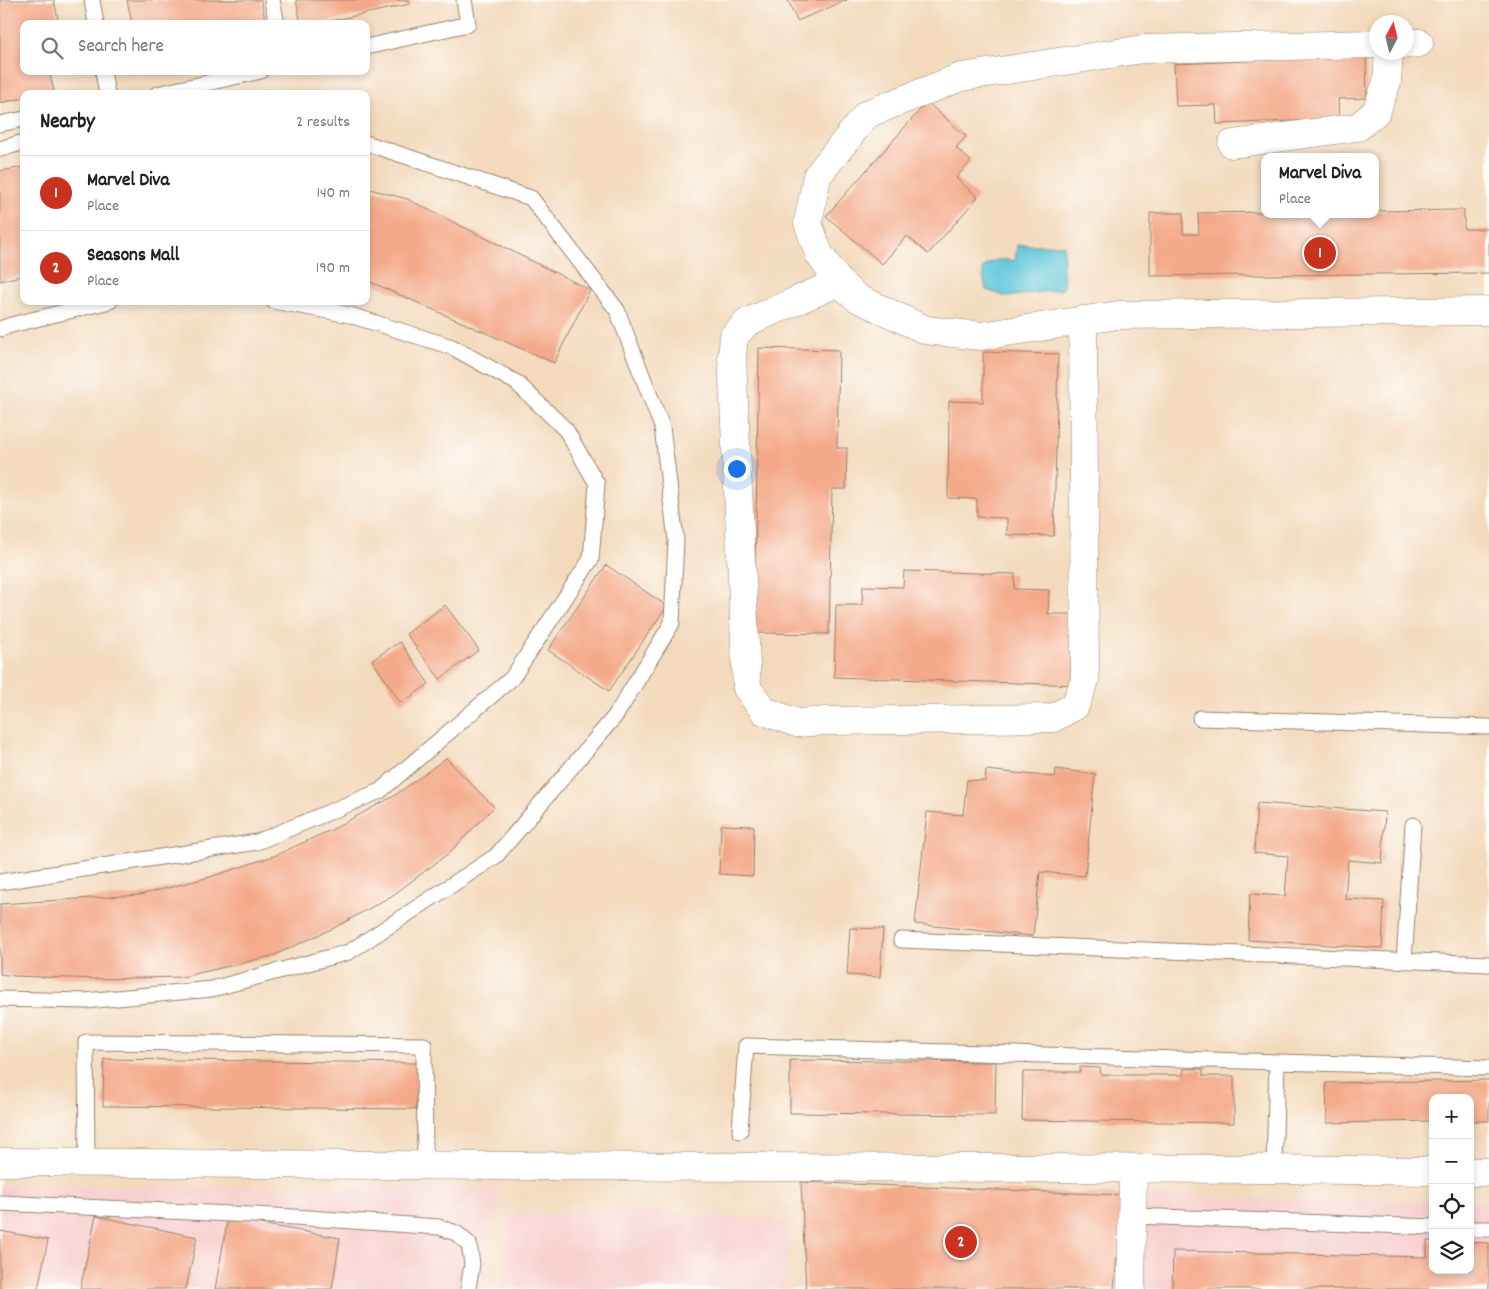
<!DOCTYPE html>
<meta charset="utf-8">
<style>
:root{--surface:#fff;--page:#f2f2f2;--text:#222;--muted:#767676;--line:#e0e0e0;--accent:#c8321e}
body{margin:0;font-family:Dekko,sans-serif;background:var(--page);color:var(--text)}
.controls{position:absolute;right:15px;bottom:15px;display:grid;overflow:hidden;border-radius:10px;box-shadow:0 2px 8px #0003}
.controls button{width:45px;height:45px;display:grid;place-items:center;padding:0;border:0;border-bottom:1px solid var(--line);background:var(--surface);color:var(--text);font:25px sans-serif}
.compass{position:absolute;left:1369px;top:15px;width:45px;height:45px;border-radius:50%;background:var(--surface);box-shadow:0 2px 8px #0003;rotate:7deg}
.you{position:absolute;left:736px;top:468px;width:18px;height:18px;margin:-12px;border:4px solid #fff;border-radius:50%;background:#1a73e8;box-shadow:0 0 0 8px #1a73e833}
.badge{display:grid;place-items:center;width:32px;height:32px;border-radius:50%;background:var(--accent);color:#fff;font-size:16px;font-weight:700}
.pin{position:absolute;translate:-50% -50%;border:2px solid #fff;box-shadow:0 1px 5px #0006}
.popup{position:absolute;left:1261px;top:153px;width:118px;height:65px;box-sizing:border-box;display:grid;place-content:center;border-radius:10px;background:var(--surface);filter:drop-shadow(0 1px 4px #0005);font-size:16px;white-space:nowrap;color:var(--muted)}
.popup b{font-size:19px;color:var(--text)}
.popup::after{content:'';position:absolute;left:50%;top:100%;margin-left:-10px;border:10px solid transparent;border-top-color:var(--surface)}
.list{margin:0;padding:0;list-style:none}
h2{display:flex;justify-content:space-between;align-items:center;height:65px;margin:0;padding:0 20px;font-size:21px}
h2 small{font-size:16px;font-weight:400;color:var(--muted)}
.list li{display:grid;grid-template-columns:32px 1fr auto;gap:15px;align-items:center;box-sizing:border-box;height:75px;padding:0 20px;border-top:1px solid var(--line)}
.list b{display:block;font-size:19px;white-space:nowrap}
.list p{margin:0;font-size:16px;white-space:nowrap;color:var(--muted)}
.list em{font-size:16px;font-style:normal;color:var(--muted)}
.icon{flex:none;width:28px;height:28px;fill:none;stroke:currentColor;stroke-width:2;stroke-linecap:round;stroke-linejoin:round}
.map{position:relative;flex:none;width:1489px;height:1289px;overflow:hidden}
.search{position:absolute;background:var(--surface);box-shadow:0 2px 8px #0003;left:20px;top:20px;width:350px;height:55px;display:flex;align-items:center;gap:12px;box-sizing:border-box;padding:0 18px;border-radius:10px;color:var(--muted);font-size:19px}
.panel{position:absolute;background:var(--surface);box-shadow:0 2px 8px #0003;left:20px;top:90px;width:350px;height:215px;border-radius:10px}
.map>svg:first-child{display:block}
.built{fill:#f7d0cf}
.water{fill:#5cc6d8;stroke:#4c787b}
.building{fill:#f4aa8a}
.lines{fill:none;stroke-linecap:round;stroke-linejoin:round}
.lane-casing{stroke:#97826e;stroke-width:17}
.street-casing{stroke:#97826e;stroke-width:29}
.lane{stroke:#fff;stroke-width:15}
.street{stroke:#fff;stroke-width:28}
</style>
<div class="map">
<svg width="1489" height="1289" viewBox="0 0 1489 1289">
<rect width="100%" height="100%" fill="#fdfcf7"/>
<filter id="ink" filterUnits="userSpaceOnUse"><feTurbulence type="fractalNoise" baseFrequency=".02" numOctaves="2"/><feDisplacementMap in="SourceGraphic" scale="10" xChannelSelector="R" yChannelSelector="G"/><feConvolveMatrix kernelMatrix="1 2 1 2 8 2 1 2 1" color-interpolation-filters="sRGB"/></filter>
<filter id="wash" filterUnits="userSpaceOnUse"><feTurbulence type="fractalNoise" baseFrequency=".0096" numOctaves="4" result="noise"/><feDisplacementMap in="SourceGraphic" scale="20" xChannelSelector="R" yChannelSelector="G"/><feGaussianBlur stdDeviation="1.12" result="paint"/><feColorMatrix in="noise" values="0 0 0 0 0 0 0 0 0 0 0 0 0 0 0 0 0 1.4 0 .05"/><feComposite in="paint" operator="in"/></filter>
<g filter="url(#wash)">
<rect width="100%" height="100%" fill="#f3dabd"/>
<!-- built -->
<g class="built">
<polygon points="0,1185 500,1188 485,1289 0,1289"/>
<polygon points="1122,1195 1433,1202 1433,1270 1470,1270 1470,1203 1489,1203 1489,1289 1114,1289"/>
<polygon points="611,1208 787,1222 787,1289 494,1289 494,1288 505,1284 507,1216"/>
</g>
<!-- water -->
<path class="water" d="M1017 245H1064L1063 289 1007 297 986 290 983 275V268C993 258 1002 259 1015 261Z"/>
<g id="blocks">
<!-- building -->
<g class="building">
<polygon points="0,0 54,0 59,24 24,24 24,71 49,71 54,91 42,94 24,94 24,98 0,103"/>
<polygon points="127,0 261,0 266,24 132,24"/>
<polygon points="296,0 409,0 410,4 317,24 301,24"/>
<polygon points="788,0 847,0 797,21"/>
<polygon points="1366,56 1367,98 1338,99 1339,119 1217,124 1216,105 1176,106 1174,64"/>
<polygon points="927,102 966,136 956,148 971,161 956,178 978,197 928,254 907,236 882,264 826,216"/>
<polygon points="24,167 24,275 0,281 0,171"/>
<polygon points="366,188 407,199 590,290 554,363 366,280"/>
<polygon points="1464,210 1464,229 1489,229 1489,273 1150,276 1150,213 1183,213 1183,234 1199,234 1198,213 1265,212 1265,214 1375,214 1375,211"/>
<polygon points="759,348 839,350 837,448 847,448 846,489 832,489 829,634 754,633"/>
<polygon points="983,352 1058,354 1054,536 1007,535 1007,518 977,517 977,499 948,498 949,401 983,402"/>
<polygon points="606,565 667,606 609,691 548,650"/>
<polygon points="904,571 1015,574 1014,589 1049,590 1048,614 1080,614 1078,685 834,677 836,605 862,605 863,586 903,587"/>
<polygon points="445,605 479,650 440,679 406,634"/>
<polygon points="400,642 429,684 401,703 372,660"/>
<polygon points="446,758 494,807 449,853 393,895 336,927 272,956 182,977 97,979 15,976 0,974 0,904 140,895 210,877 274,856 333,829 394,796"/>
<polygon points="1056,769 1095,774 1085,876 1040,872 1033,936 915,924 927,812 963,815 967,780 985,781 986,770 1055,777"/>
<polygon points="1257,803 1385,812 1382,863 1348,860 1345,899 1384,901 1382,948 1248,940 1250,894 1285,896 1288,856 1254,853"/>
<polygon points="721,825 754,826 753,876 719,874"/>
<polygon points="850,928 883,929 880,977 847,975"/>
<polygon points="104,1059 417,1063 416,1109 103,1106"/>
<polygon points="790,1060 996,1062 995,1115 790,1113"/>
<polygon points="1080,1067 1100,1068 1101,1075 1183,1075 1184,1069 1203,1069 1203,1076 1234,1076 1234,1123 1022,1120 1023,1072 1080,1072"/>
<polygon points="1489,1080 1489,1121 1470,1121 1470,1098 1433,1098 1433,1121 1327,1123 1326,1083"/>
<polygon points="801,1182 1122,1195 1114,1289 806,1289"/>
<polygon points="96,1216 197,1237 186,1289 80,1289"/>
<polygon points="228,1218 340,1238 332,1289 215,1289"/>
<polygon points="0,1231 48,1240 38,1289 0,1289"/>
<polygon points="1427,1241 1433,1241 1433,1270 1470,1270 1470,1242 1489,1243 1489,1289 1172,1289 1173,1251 1427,1257"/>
</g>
</g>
</g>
<g filter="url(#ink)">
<use href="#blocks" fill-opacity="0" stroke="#97826e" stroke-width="1"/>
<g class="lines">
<defs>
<g id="lane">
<polyline points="92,0 96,24"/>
<polyline points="272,0 277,24"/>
<polyline points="366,47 468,24 464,0"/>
<polyline points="103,71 107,94"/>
<polyline points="157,94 261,71"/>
<polyline points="0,124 24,119"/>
<polyline points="0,149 24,142"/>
<polyline points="0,329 11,325 110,301"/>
<polyline points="1200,718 1489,727"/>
<polyline points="0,882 257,842 380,791 512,678 591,559 597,484 566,430 517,383 452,347 350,315 273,301"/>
<polyline points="901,940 1489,964"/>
<polyline points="1404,961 1413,825"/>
<polyline points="0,999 85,1001 212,989 349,952 496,856 616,715 672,623 676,540 662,427 617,310 531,198 366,143"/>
<polyline points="1277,1062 1489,1068"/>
<polyline points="740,1131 746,1046 1277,1062 1274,1169"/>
<polyline points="87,1163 86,1042 424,1045 425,1165"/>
<polyline points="0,1203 294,1217 439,1227 456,1233 469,1244 472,1264 468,1289"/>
<polyline points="1133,1216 1433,1227"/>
<polyline points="1470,1229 1489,1229"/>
</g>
<g id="street">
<polyline points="1376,44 1143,49 961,77 867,114 817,176 808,223 819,254 839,282 857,298 926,330 981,336 1118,315 1489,311"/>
<polyline points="1406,44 1419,43"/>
<polyline points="1232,144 1358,127 1376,112 1387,82 1389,52"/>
<polyline points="839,282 748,322 734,336 732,357 747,688 764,711 797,723 827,721 1053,718 1075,706 1085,680 1083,320"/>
<polyline points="0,1162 507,1166 1262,1169 1433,1171"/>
<polyline points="1470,1172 1489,1172"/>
<polyline points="1131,1289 1133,1168"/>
</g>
</defs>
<!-- lane casing -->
<use href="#lane" class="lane-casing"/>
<!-- street casing -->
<use href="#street" class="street-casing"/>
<!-- lane -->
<use href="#lane" class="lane"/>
<!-- street -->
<use href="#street" class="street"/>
</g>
</g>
</svg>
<div class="controls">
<button>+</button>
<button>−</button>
<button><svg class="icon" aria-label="locate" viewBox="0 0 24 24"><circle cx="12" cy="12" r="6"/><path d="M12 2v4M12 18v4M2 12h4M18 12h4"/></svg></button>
<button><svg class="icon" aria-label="layers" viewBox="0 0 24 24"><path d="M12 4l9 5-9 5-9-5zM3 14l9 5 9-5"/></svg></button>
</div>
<svg class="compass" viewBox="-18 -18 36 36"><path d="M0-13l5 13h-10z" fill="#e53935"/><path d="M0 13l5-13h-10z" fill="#767676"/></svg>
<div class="you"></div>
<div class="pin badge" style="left:1320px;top:253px">1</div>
<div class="popup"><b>Marvel Diva</b>Place</div>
<div class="pin badge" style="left:961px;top:1242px">2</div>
<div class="search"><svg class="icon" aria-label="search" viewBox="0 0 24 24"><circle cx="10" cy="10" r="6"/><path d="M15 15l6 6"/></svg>Search here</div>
<section class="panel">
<h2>Nearby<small>2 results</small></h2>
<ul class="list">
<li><span class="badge">1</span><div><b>Marvel Diva</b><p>Place</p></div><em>140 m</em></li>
<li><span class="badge">2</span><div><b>Seasons Mall</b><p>Place</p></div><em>190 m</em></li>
</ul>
</section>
</div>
